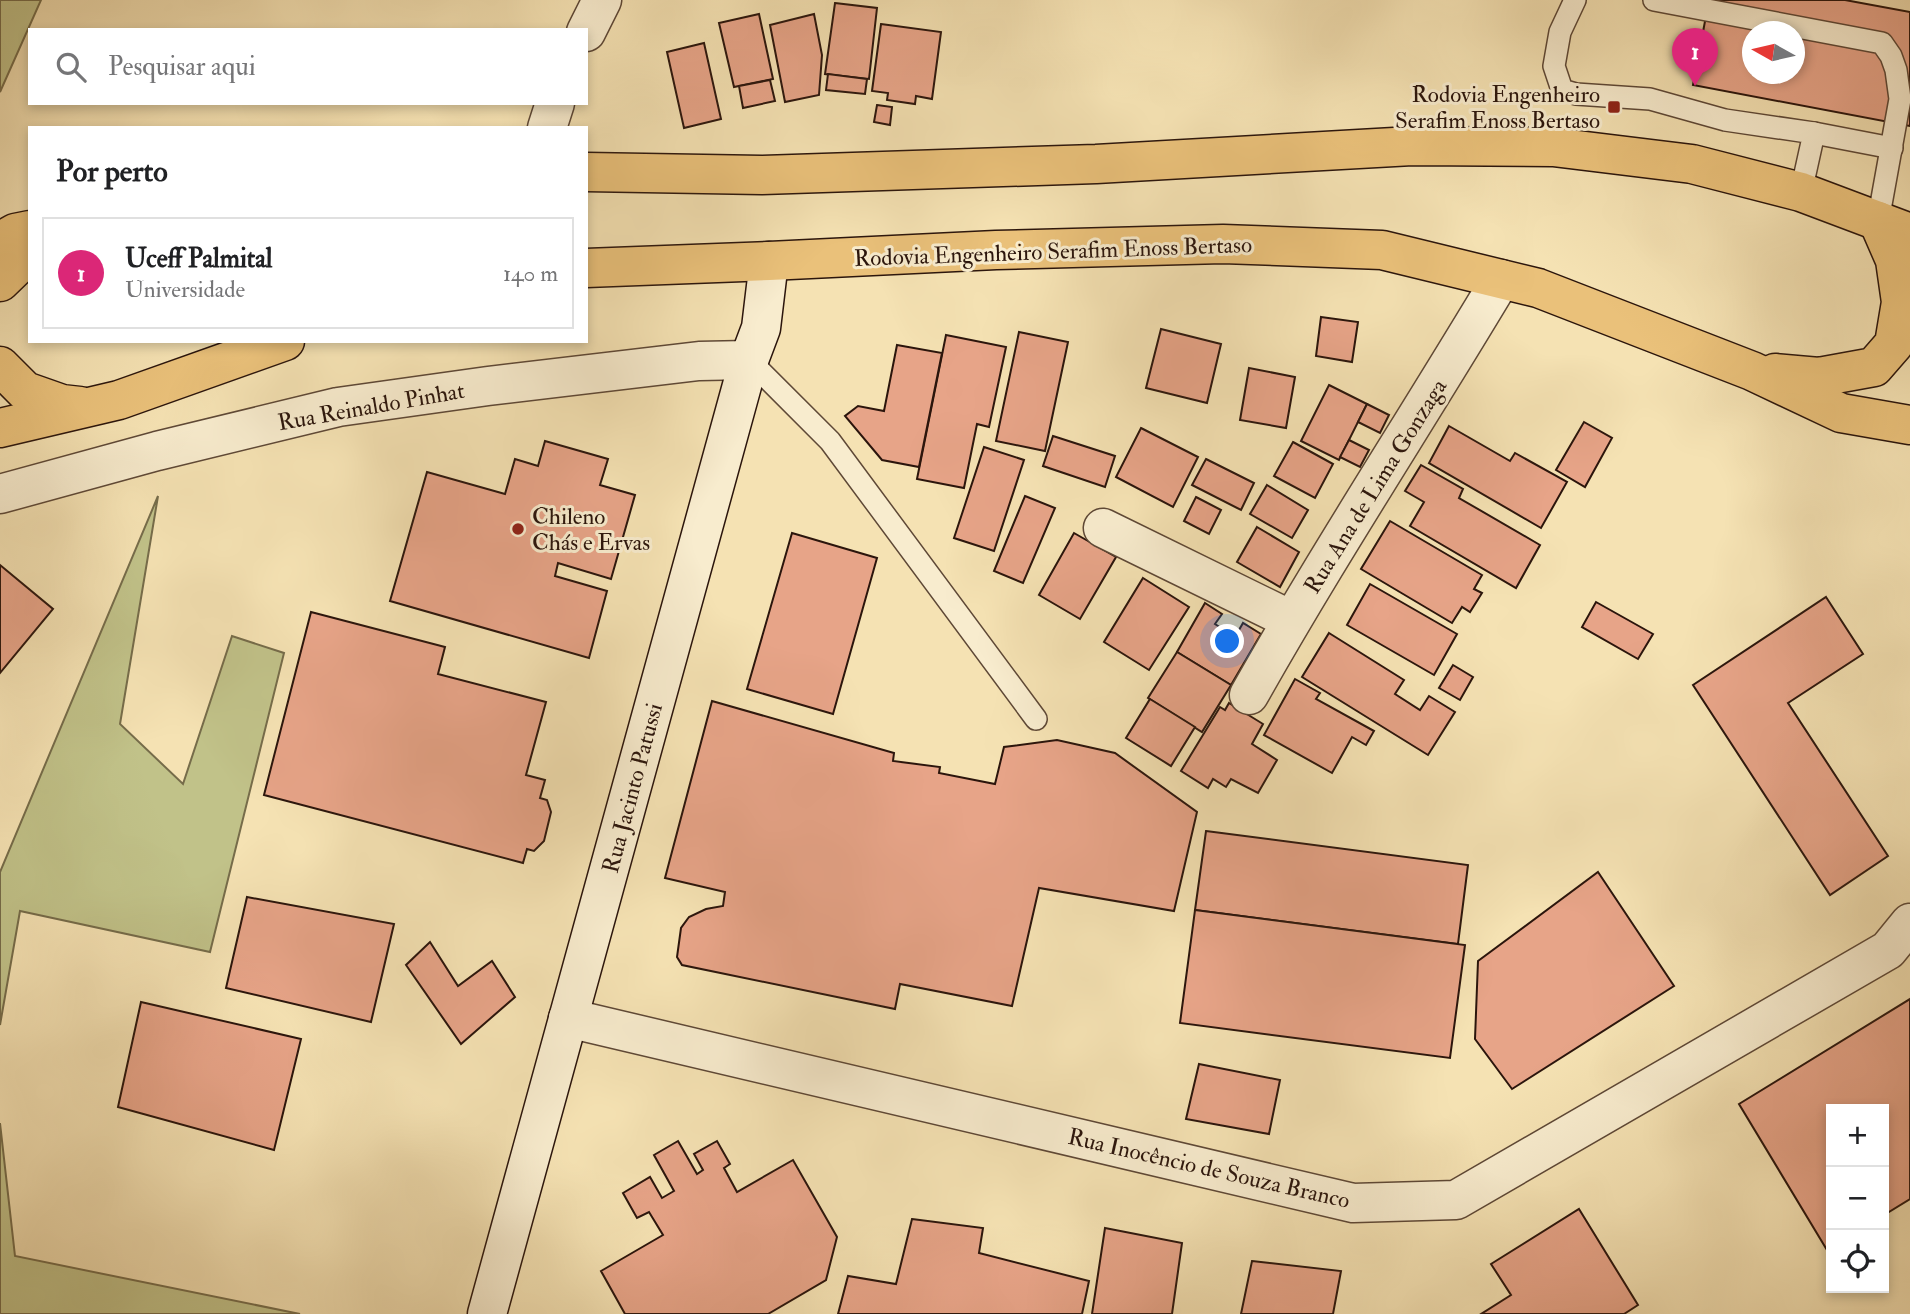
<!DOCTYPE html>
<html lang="pt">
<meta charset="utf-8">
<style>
:root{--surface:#fff;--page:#f2f2f2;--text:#202124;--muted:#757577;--line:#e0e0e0;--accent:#db2777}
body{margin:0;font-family:"IM FELL Double Pica",serif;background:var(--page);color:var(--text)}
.controls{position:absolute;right:21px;bottom:21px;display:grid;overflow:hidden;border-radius:0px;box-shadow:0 4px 10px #0003}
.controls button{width:63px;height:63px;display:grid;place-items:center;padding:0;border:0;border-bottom:2px solid var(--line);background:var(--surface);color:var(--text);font:35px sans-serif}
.compass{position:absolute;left:1742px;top:21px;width:63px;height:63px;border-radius:50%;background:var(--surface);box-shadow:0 4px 10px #0003;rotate:278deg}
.you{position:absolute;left:1228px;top:642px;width:24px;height:24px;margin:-18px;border:5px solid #fff;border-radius:50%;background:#1a73e8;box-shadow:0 0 0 10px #1a73e833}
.badge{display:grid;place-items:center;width:46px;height:46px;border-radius:50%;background:var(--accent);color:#fff;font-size:23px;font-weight:700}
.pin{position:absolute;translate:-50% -58px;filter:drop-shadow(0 2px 4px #0008)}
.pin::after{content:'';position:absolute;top:37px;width:24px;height:21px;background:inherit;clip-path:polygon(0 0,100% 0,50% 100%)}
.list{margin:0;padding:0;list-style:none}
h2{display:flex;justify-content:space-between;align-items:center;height:91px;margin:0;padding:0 28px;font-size:30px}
h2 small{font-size:23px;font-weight:400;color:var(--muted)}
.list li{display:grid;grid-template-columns:46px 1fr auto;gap:21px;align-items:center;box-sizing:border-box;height:112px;margin:0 14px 14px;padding:0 14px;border:2px solid var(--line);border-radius:0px}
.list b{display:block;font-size:26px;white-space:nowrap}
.list p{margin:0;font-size:23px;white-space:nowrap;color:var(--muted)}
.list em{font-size:23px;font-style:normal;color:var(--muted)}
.icon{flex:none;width:38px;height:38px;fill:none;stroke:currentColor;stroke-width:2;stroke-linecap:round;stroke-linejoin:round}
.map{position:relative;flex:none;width:1910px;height:1314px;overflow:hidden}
.search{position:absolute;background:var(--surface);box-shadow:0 4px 10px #0003;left:28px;top:28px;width:560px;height:77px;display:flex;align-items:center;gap:18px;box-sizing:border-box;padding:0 24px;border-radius:0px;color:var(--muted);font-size:26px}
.panel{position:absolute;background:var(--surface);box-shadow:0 4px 10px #0003;left:28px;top:126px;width:560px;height:217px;border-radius:0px}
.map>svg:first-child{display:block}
.green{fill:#c1c289;stroke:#766c4a;stroke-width:2}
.building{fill:#e7a488;stroke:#2b150c;stroke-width:2;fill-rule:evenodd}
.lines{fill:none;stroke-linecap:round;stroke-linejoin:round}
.lane-casing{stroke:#5e4836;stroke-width:24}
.street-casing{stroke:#5e4836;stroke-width:41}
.secondary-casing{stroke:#2b150c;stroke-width:41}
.primary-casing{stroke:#2b150c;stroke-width:41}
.lane{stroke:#f8ecce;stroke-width:21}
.street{stroke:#f8ecce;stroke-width:38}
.secondary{stroke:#f8ecce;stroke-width:38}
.primary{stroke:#eac17a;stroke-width:38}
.poi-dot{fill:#8f2418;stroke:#f8ecce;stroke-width:2.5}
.labels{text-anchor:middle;stroke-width:6;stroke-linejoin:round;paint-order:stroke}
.poi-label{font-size:23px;fill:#2b150c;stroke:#f8ecce;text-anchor:end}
.street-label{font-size:23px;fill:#2b150c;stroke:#f8ecce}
</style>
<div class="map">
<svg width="1910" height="1314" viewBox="0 0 1910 1314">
<rect width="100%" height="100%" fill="#f5e2b3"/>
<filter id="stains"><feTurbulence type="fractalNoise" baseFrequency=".00286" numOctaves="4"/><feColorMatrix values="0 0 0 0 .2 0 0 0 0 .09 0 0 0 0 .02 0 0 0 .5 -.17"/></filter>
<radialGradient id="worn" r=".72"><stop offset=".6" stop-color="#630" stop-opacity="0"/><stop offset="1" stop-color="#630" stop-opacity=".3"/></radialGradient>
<!-- green -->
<g class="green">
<polygon points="0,0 41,0 0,92"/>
<polygon points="158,496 120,724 183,784 232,636 284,653 210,952 20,911 0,1025 0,872"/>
<polygon points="0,1123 15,1256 300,1314 0,1314"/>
</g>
<!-- building -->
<g class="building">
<path d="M1709 0H1845L1910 12V126L1693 85ZM1752 32H1794V74H1752Z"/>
<polygon points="835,3 877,8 869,79 825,74"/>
<polygon points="759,14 773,79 734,87 719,23"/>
<polygon points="814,14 822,55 819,95 785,102 770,25"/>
<polygon points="881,24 941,32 932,99 916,96 915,104 887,100 888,93 872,91"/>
<polygon points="704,43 721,119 684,128 667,52"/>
<polygon points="828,74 867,79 865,94 826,90"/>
<polygon points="770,80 775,101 743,108 739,86"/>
<polygon points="877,105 892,107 890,125 874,122"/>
<polygon points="1321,317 1358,322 1352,362 1316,356"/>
<polygon points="1161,329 1221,344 1207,403 1146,388"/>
<polygon points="1019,332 1068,342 1045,451 996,441"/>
<polygon points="946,335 1006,347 989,427 977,424 964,488 917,479"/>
<polygon points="897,345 942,353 919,467 882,460 845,416 858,406 884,411"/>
<polygon points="1249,368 1295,377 1286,428 1240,420"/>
<polygon points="1329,385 1367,404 1339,460 1301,441"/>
<polygon points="1367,404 1389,415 1380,433 1358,422"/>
<polygon points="1584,422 1612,438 1585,487 1556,470"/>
<polygon points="1449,426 1510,461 1515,453 1567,482 1541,528 1429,463"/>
<polygon points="1141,428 1198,457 1173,507 1116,477"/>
<polygon points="1053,436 1115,456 1105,487 1043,466"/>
<polygon points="1349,440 1369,450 1360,467 1340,457"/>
<polygon points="545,441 608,459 600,485 635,495 611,579 558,563 555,576 607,591 589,658 390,601 427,472 505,494 515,459 538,466"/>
<polygon points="1293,442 1333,464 1315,498 1274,476"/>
<polygon points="984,447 1024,460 994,551 954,538"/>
<polygon points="1206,459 1254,483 1241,510 1192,485"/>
<polygon points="1421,465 1463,489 1459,498 1540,545 1516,588 1410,526 1424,502 1405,491"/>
<polygon points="1267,485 1308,510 1292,538 1250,514"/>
<polygon points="1025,496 1055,508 1023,583 994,571"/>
<polygon points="1196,497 1221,510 1209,534 1184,521"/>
<polygon points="1390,521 1482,575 1474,589 1482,593 1470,612 1462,607 1452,623 1361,569"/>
<polygon points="1257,527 1299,552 1280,587 1237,562"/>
<polygon points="792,533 877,558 833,714 747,689"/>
<polygon points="1074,533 1116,557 1080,619 1039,595"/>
<polygon points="0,565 53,609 0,673"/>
<polygon points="1143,578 1189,607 1149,670 1104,642"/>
<polygon points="1370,584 1457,634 1434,675 1347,625"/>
<polygon points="1826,597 1863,654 1788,703 1888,856 1830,895 1693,685"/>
<polygon points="1596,602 1653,634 1638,659 1582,627"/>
<polygon points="1205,603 1222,614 1215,624 1235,637 1243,623 1261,634 1231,685 1177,652"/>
<polygon points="311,612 445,647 438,674 546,702 526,775 545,780 540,798 547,800 551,812 544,841 534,851 527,849 523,863 264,795"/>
<polygon points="1329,633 1404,680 1395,694 1420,710 1429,696 1455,712 1428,755 1302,677"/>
<polygon points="1177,652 1231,685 1202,732 1148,698"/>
<polygon points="1453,665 1473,677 1460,700 1439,688"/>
<polygon points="1295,679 1320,693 1316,699 1374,731 1366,745 1352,737 1332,773 1264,735"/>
<polygon points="1150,699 1195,727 1171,766 1126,738"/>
<polygon points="712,701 894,753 893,761 940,767 939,773 995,784 1004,747 1057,740 1115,753 1197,812 1174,911 1039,888 1012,1006 900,984 895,1009 682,965 677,957 681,928 689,917 706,909 723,906 725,892 665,878"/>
<polygon points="1229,703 1263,724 1252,744 1277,760 1258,793 1231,779 1226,787 1213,779 1208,788 1181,771 1220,707 1225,710"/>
<polygon points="1206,831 1468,865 1458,944 1195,910"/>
<polygon points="1598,872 1674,986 1512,1089 1475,1039 1478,961"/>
<polygon points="247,897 394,924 371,1022 226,988"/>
<polygon points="1195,910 1465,945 1450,1058 1180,1023"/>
<polygon points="430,942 458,986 492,961 515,997 461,1044 406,965"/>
<polygon points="1910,999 1910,1199 1884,1215 1884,1109 1831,1109 1831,1247 1827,1250 1739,1104"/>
<polygon points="141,1002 301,1039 274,1150 118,1107"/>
<polygon points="1199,1064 1280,1080 1269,1134 1186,1119"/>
<polygon points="678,1141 697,1174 703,1170 694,1154 717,1141 730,1164 724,1168 737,1192 793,1160 837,1237 826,1280 768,1314 625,1314 601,1271 663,1235 649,1212 637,1218 623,1193 650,1177 662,1198 674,1191 654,1155"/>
<polygon points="1579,1209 1638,1305 1624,1314 1481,1314 1511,1295 1491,1264"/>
<polygon points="912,1219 983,1228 979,1253 1089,1281 1082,1314 838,1314 848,1276 896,1284"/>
<polygon points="1105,1228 1182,1243 1172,1314 1092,1314"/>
<polygon points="1252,1261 1341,1271 1333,1314 1241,1314"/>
</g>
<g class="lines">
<defs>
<g id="lane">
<polyline points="1575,0 1560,32 1554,66 1562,90 1576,94 1650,99 1725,120 1814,133 1801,192"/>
<polyline points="1654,0 1882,43 1891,56 1896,70 1900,99 1878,221"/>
<polyline points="1814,133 1892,148"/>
<polyline points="749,360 830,441 1036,719"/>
</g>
<g id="street">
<polyline points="586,32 602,0"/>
<polyline points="547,128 555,103"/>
<polyline points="0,494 157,451 338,407 488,386 699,361 749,360"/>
<polyline points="1103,528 1291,620"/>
<path d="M1249 695C1329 553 1418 418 1501 279"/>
<polyline points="568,1018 1353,1203 1456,1200 1888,950 1910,923"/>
</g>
<polyline id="secondary" points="487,1314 749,360 761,328 769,261"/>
<g id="primary">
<polyline points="586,172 762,175 1096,164 1412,146 1553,147 1692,164 1801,192 1910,233"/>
<polyline points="0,242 15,233 30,230"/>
<polyline points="586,268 769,261 996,250 1223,244 1382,250 1538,288 1752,371 1841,413 1910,425"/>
<polyline points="0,282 30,253"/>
<polyline points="0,366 25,391 62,404 80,406"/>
<polyline points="1775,373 1819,377 1874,367 1894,344 1901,302 1895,260 1878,221"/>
<polyline points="0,428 119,400 285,341"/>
</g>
</defs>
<!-- lane casing -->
<use href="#lane" class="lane-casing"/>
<!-- street casing -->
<use href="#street" class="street-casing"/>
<!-- secondary casing -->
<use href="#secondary" class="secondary-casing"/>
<!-- primary casing -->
<use href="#primary" class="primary-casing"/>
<!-- lane -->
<use href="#lane" class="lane"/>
<!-- street -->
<use href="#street" class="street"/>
<!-- secondary -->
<use href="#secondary" class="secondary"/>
<!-- primary -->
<use href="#primary" class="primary"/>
</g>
<!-- markers -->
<g class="poi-dot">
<rect x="1607" y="100" width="14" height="14" rx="3.5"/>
<circle cx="518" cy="529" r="7"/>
</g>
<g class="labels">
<!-- poi labels -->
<g class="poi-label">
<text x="1600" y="102">Rodovia Engenheiro<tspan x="1600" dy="26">Serafim Enoss Bertaso</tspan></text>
<text x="532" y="524" text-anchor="start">Chileno<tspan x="532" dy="26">Chás e Ervas</tspan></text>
</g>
<!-- street labels -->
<g class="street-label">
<text transform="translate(1053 251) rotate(-2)" y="8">Rodovia Engenheiro Serafim Enoss Bertaso</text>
<text transform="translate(371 406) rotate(-10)" y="8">Rua Reinaldo Pinhat</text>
<text transform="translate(1375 486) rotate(-58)" y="8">Rua Ana de Lima Gonzaga</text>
<text transform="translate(632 788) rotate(-75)" y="8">Rua Jacinto Patussi</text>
<text transform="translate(1209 1168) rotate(13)" y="8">Rua Inocêncio de Souza Branco</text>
</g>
</g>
<rect width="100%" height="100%" filter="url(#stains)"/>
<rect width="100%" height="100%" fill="url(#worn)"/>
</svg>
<div class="controls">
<button>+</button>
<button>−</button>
<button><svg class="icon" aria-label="locate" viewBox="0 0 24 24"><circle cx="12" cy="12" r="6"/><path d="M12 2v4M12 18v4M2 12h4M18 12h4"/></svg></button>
</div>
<svg class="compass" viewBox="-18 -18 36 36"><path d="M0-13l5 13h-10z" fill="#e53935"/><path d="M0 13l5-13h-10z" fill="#757577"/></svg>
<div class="you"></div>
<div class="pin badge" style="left:1695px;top:86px">1</div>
<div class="search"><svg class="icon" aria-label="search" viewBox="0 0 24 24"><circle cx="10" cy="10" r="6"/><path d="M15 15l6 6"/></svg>Pesquisar aqui</div>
<section class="panel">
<h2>Por perto<small></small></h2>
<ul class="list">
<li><span class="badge">1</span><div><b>Uceff Palmital</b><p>Universidade</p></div><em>140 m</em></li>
</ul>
</section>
</div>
